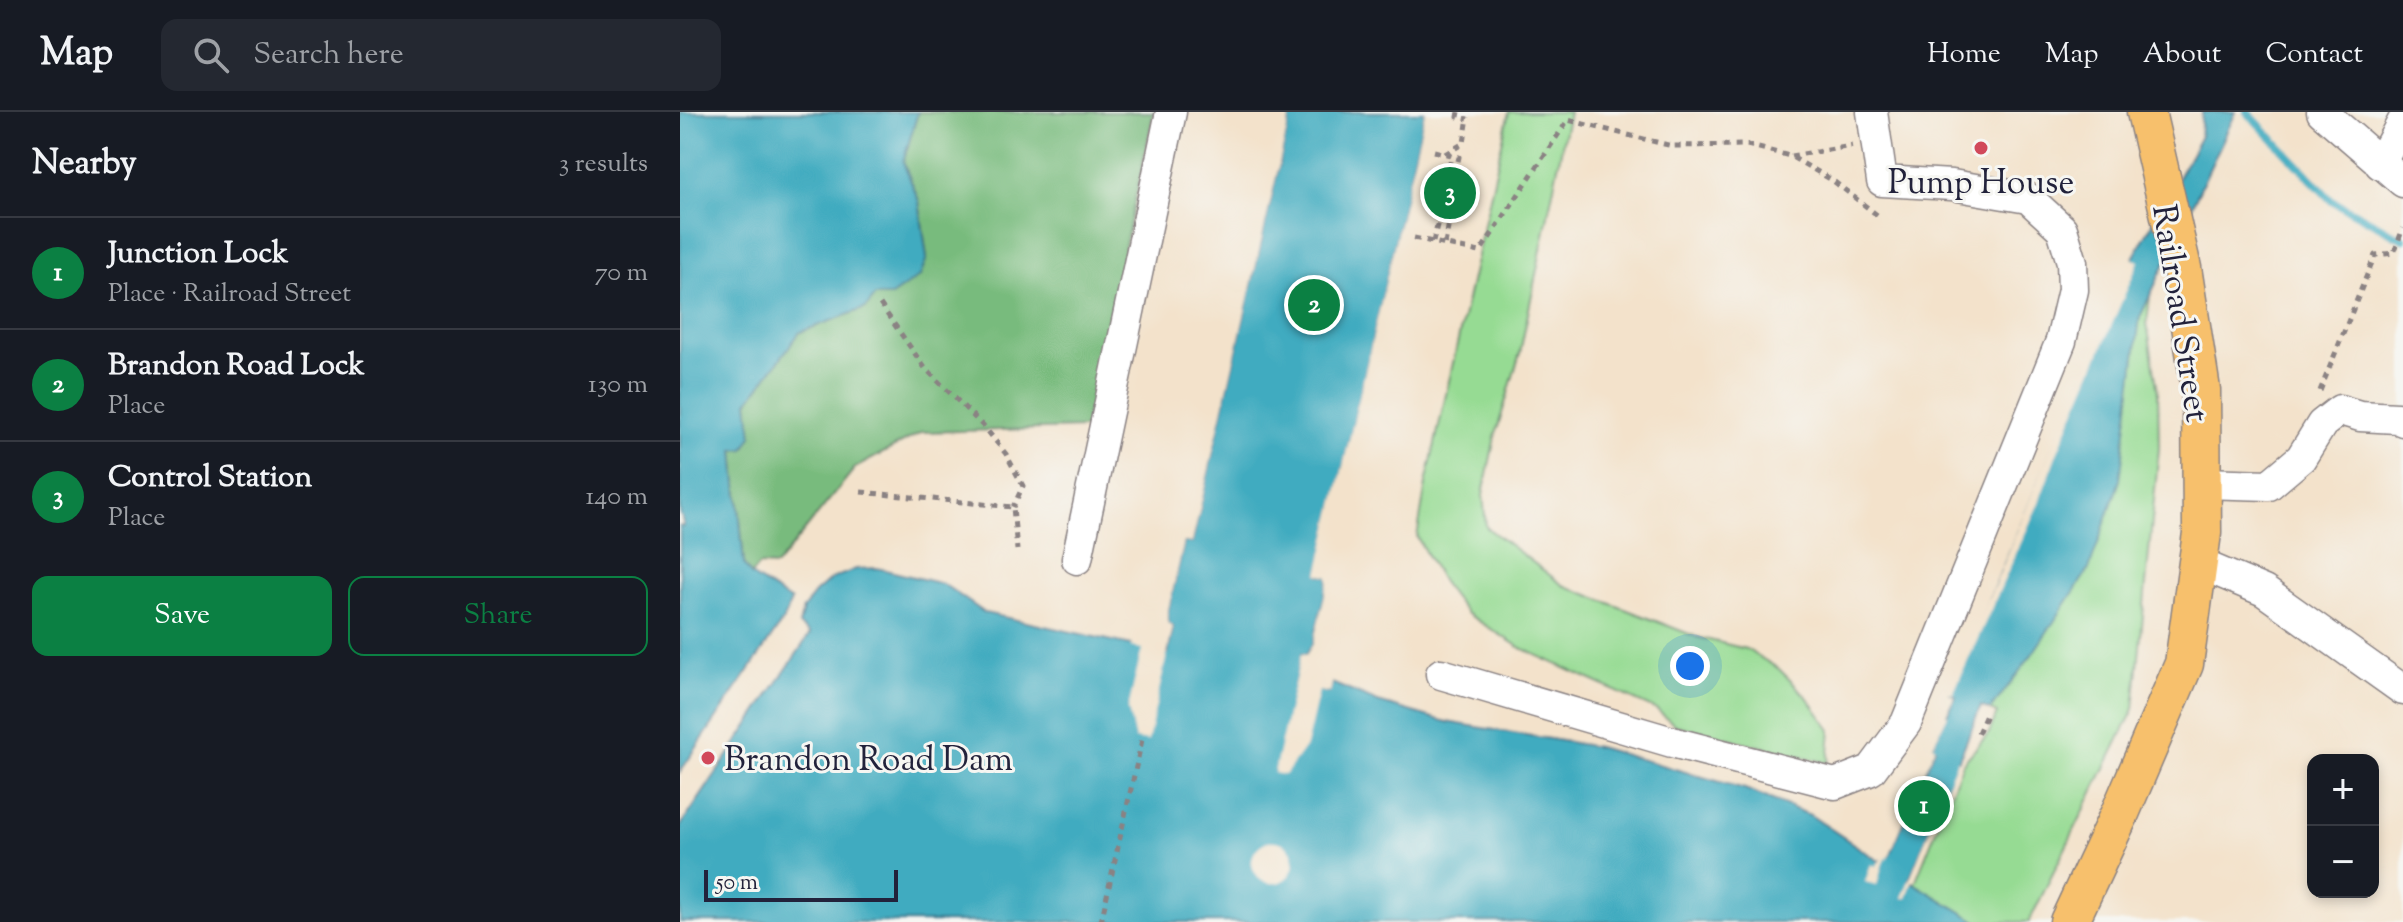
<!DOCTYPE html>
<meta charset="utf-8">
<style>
:root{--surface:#171b24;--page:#242831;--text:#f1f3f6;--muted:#9ea1a6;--line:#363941;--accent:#0b8043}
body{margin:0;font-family:"Sorts Mill Goudy",serif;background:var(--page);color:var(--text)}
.controls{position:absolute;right:24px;bottom:24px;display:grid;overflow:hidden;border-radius:16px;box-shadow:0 4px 12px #0003}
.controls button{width:72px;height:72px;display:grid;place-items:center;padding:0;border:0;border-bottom:2px solid var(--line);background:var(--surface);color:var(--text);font:40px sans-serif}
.scale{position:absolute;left:24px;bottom:20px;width:194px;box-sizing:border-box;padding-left:8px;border:4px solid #22223b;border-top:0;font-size:22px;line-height:28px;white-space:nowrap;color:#22223b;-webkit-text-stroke:6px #f6f6f2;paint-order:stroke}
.you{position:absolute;left:1010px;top:554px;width:28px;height:28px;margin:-20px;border:6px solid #fff;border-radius:50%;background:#1a73e8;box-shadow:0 0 0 12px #1a73e833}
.badge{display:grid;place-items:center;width:52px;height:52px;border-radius:50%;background:var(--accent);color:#fff;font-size:26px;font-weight:700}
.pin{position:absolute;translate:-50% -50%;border:4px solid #fff;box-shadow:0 2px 8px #0006}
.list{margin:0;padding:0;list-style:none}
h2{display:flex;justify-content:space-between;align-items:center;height:104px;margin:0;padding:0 32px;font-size:34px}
h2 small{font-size:26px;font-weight:400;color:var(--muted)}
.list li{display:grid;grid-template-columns:52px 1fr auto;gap:24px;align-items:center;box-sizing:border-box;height:112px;padding:0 32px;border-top:2px solid var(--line)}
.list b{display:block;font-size:30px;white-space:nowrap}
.list p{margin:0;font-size:26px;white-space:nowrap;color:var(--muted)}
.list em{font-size:26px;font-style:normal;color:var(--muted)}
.actions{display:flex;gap:16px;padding:24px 32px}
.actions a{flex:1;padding:18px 0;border:2px solid var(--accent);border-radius:16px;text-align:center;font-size:28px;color:var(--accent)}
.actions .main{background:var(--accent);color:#fff}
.icon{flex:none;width:44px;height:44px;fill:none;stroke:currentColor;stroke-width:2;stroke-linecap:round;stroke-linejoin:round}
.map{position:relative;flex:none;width:1723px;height:810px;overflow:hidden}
header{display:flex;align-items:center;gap:48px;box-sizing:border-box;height:112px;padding:0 40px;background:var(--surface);border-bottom:2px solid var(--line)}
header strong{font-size:38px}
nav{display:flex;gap:44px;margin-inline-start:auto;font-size:28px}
.search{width:560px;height:72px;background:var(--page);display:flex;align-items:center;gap:20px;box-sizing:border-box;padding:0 28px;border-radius:16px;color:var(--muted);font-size:30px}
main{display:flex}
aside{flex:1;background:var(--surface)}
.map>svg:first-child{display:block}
.green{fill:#96db93;stroke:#5c7e67;stroke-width:2}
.forest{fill:#78bb7d;stroke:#4d6e5c;stroke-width:2}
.water{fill:#41abc0;stroke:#32667e;stroke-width:2}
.pier{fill:#f3e2cb}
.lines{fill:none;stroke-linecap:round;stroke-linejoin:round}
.stream{stroke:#41abc0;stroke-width:8}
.minor-casing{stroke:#8a8283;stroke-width:33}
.major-casing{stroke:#8a8283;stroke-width:41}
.path{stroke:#8a8283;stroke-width:5;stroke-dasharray:6 6;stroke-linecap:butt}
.minor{stroke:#fff;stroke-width:30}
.major{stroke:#f7c06c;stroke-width:38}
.poi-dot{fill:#d1495b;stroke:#f6f6f2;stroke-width:3}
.labels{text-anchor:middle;stroke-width:6;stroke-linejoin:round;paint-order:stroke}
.poi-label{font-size:34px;fill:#22223b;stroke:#f6f6f2}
.street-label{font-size:34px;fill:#22223b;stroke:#f6f6f2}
</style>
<header>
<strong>Map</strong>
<div class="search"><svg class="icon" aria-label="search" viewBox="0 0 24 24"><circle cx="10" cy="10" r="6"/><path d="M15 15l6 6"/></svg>Search here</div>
<nav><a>Home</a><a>Map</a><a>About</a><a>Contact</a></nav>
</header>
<main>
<aside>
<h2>Nearby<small>3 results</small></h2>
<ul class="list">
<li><span class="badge">1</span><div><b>Junction Lock</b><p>Place · Railroad Street</p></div><em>70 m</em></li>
<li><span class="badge">2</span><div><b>Brandon Road Lock</b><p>Place</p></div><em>130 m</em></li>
<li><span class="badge">3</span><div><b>Control Station</b><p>Place</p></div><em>140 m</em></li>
</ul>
<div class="actions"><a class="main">Save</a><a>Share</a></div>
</aside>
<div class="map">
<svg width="1723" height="810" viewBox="0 0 1723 810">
<rect width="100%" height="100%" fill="#f6f6f2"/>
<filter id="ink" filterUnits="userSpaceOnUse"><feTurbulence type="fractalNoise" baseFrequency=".0125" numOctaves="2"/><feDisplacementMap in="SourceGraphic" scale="16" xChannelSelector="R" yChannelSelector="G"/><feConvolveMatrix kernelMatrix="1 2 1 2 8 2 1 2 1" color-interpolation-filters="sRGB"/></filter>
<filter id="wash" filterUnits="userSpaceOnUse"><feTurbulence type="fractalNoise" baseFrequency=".006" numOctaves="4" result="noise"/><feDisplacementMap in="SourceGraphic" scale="32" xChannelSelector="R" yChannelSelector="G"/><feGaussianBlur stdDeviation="1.8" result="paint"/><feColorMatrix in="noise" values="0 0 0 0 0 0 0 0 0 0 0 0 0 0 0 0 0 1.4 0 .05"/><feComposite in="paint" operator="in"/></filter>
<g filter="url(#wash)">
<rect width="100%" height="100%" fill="#f3e2cb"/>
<!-- green -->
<g class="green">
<polygon points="829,0 889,0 840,241 815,325 803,382 806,415 883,473 1017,525 1066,537 1099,557 1127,585 1151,618 1148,651 995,613 977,598 841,536 786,501 762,470 737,425 746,372"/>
<polygon points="1470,184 1467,211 1478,280 1479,336 1454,597 1349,810 1298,810 1234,773 1283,651 1309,621 1317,601 1301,594 1288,539"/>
</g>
<!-- forest -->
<polygon class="forest" points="238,0 474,0 406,316 242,320 175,356 96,454 79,453 71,463 64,453 54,338 64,337 71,324 68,290 120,220 186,196 195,183 247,146 239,89 223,50"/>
<!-- water -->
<g class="water">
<polygon points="0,0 238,0 223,50 239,89 247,146 240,164 211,184 195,184 186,196 120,220 68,290 72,324 64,337 54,338 64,453 71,463 111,489 104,507 0,660 0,414 4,415 0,399"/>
<polygon points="611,0 745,0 639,462 649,465 633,532 626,543 622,542 615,572 649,581 652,571 698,590 767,610 918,635 1065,677 1130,703 1199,749 1210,742 1255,636 1252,634 1276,584 1270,581 1448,155 1520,26 1522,0 1556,0 1460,205 1440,368 1409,457 1351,544 1310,598 1301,594 1229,768 1298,810 0,810 0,715 130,522 119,513 123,497 135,481 151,467 176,457 197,456 263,472 305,501 488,541 493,515 488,511 488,498 504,430 512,431"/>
</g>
<!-- pier -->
<g class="pier">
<polygon points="607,0 611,0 512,431 504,430 488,498 488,511 493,515 468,629 455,627 448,597 462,537 451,535 452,531 485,537 488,517 484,512 484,497 500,428 509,427"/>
<polygon points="745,0 749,0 643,459 651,462 653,466 637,533 629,546 624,547 619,569 646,576 648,569 653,567 650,581 639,579 626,634 605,663 594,661 621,542 626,543 633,532 648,469 648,465 638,462"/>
<polygon points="1451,140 1453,147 1459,149 1377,341 1358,393 1273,582 1266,579 1316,470"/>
<polygon points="1264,602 1268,603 1253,633 1255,635 1210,742 1203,751 1197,773 1185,770 1191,752 1196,754 1207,739 1250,637 1249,632"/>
<polygon points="1277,648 1283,651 1279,653 1238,751 1227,786 1222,786"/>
<circle cx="593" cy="750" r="21"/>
</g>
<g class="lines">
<!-- stream -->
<polyline class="stream" points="1567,0 1652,89 1723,127"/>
</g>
</g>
<g filter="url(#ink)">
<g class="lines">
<defs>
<g id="minor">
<polyline points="1642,0 1723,70"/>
<polyline points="1700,52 1723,9"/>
<polyline points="1522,371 1589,373 1621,346 1642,312 1660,298 1680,304 1717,306 1723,309"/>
<polyline points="397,447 491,0"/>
<polyline points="1518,451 1584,479 1723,578"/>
<polyline points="761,562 992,630 1155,672 1191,658 1226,611 1381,229 1393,178 1392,150 1382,117 1348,86 1272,73 1202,69 1192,0"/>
</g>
<polyline id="major" points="1389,810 1440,701 1504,552 1522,421 1521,278 1502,156 1466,0"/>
</defs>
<!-- minor casing -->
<use href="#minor" class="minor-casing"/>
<!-- major casing -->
<use href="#major" class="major-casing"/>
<!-- path -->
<g class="path">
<polyline points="779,0 778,5 788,7"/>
<polyline points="754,39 779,45 775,62"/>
<polyline points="765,42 784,31 788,5"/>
<polyline points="1111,44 1172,34"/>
<polyline points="769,55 771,43"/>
<polyline points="734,126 800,140 888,8 992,34 1067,33 1110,44 1152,68 1201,106"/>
<polyline points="753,130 758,109"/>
<polyline points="765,132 770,105"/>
<polyline points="200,192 245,256 306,317 326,342 343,374 333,395"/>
<polyline points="1640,279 1695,143 1714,141 1723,116"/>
<polyline points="181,380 333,395 337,438"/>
<polyline points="1298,621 1306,603"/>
<polyline points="421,810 462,628"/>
</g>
<!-- minor -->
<use href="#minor" class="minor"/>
<!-- major -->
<use href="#major" class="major"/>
</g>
</g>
<!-- markers -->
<g class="poi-dot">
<circle cx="1301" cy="36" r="8"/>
<circle cx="28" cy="646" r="8"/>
</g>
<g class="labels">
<!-- poi labels -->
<g class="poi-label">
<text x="1301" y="81">Pump House</text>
<text x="44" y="658" text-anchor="start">Brandon Road Dam</text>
</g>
<!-- street labels -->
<g class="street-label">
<text transform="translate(1502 201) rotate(81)" y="12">Railroad Street</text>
</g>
</g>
</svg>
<div class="controls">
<button>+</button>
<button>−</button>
</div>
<div class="scale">50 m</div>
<div class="you"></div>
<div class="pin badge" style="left:1244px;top:694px">1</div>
<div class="pin badge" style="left:634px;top:193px">2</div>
<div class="pin badge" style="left:770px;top:81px">3</div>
</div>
</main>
